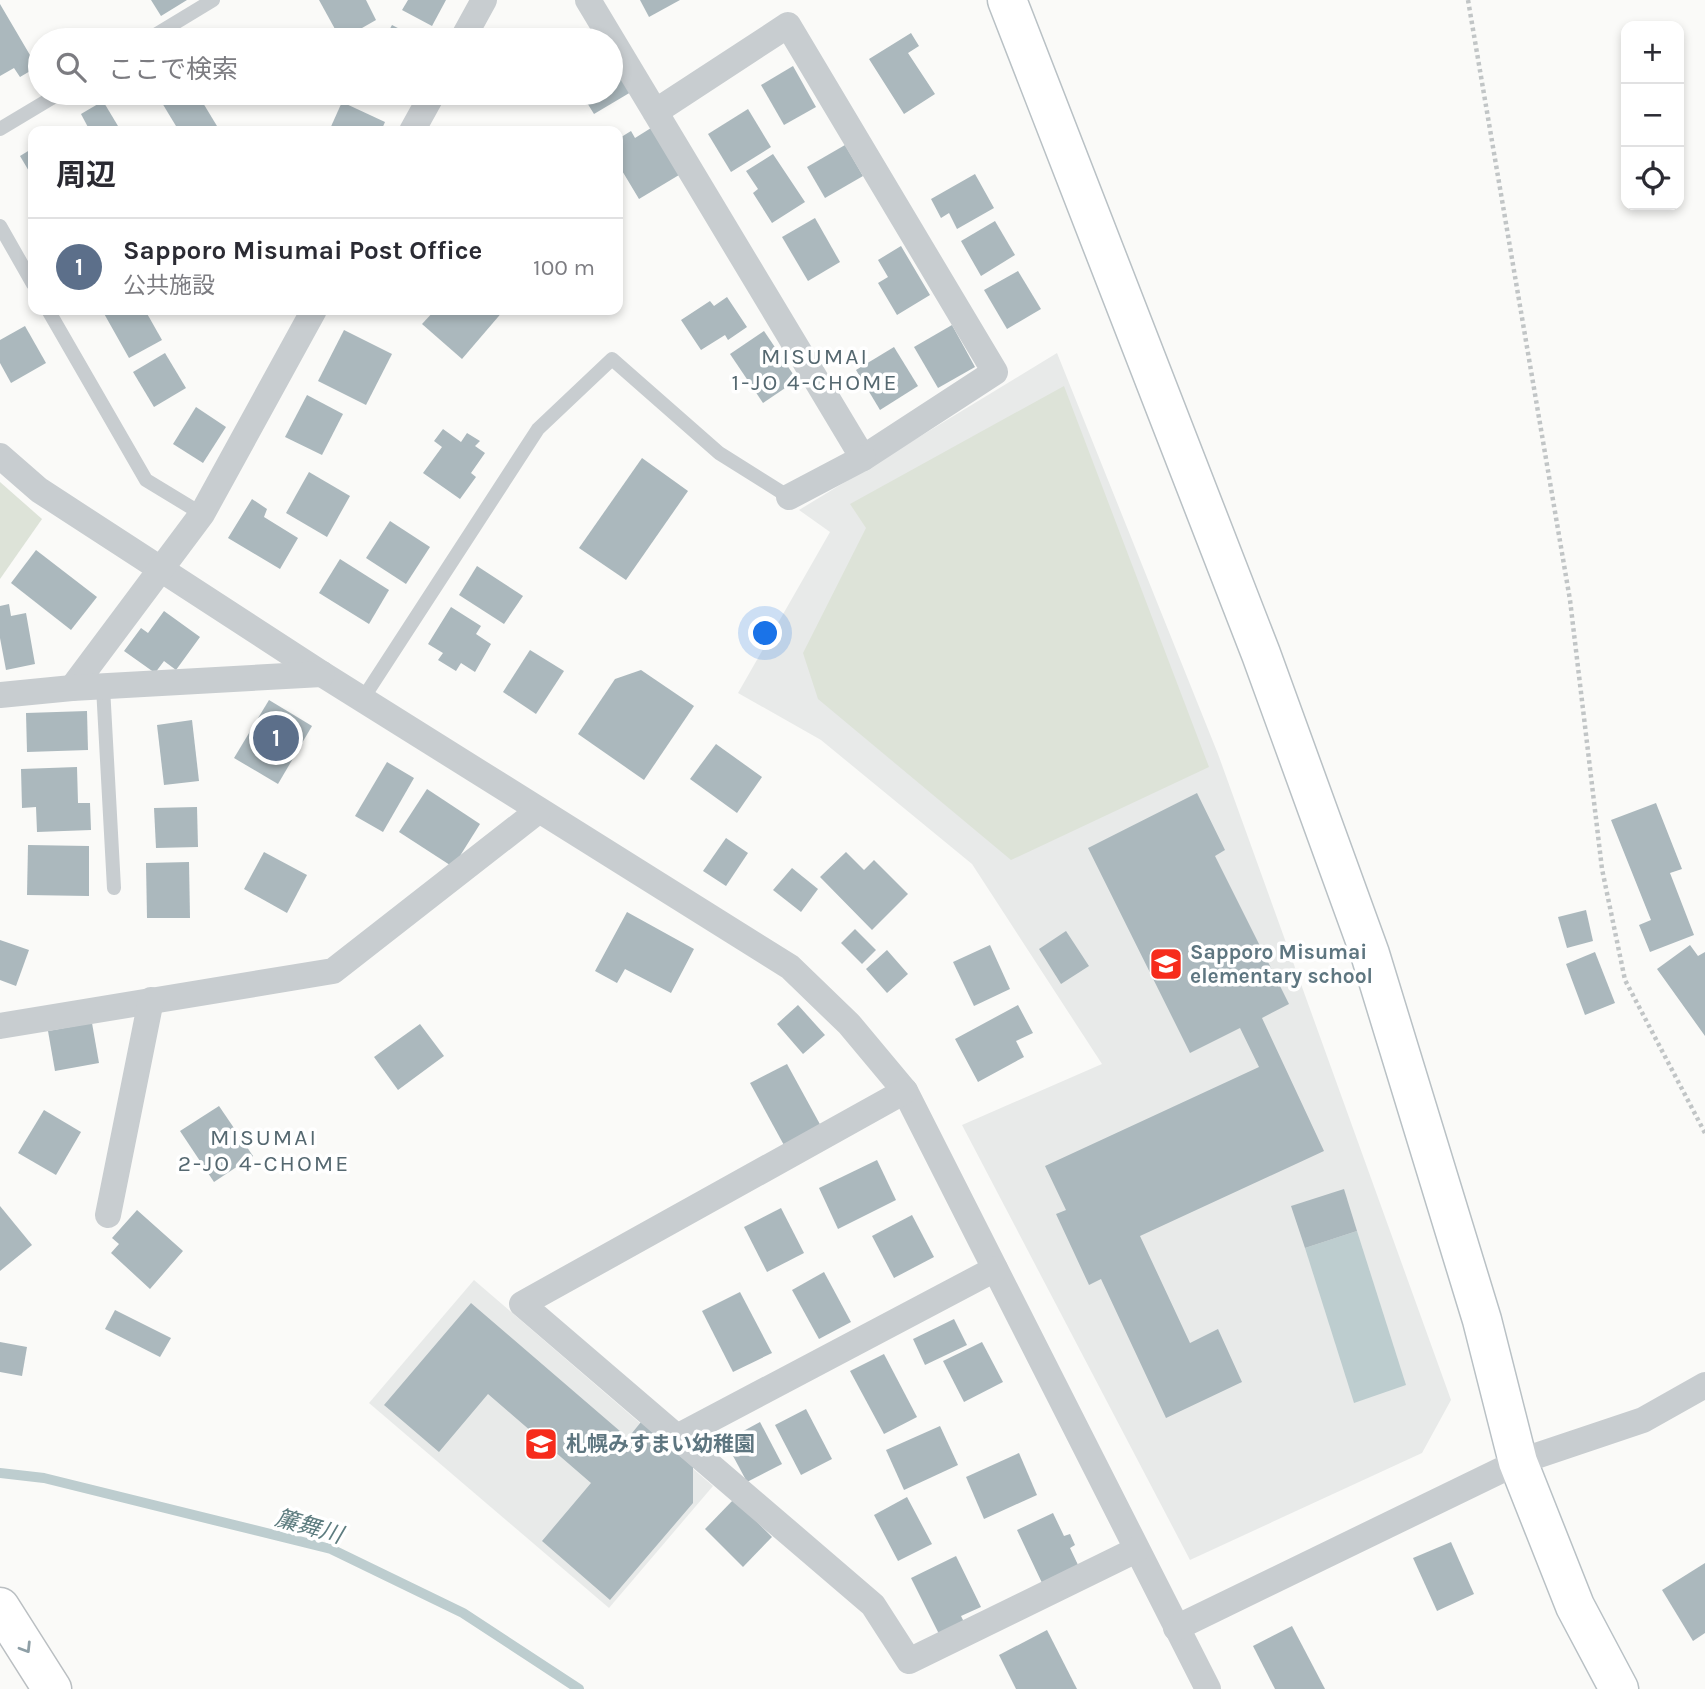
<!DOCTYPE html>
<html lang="ja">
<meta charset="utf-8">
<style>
:root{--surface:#fff;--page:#f7f7f7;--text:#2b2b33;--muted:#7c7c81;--line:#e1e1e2;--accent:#f62c1c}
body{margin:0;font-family:Karla,"Noto Sans JP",sans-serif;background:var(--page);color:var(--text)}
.controls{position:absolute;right:21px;top:21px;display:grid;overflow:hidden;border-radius:14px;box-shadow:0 4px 10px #0003}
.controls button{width:63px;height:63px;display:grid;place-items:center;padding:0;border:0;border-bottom:2px solid var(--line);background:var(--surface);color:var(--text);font:35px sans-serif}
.you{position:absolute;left:766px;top:634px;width:24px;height:24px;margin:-18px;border:5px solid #fff;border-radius:50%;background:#1a73e8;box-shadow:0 0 0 10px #1a73e833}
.badge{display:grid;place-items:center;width:46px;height:46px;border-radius:50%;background:var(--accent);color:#fff;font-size:23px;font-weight:700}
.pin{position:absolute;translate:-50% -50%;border:4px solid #fff;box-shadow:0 2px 7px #0006}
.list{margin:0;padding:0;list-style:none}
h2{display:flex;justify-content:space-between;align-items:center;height:91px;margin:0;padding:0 28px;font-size:30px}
h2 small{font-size:23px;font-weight:400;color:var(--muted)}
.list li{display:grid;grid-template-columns:46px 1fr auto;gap:21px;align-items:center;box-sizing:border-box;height:98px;padding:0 28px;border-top:2px solid var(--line)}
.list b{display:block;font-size:26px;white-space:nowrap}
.list p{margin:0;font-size:23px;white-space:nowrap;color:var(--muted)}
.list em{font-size:23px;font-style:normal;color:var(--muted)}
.icon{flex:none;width:38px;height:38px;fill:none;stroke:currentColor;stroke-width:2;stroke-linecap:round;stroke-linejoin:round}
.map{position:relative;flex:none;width:1705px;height:1689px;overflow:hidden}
.search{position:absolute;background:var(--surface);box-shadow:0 4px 10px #0003;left:28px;top:28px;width:595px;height:77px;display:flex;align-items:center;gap:18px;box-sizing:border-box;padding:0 24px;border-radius:38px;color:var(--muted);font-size:26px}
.panel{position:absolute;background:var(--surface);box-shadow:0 4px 10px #0003;left:28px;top:126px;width:595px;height:189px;border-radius:14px}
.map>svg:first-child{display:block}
.built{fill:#e8eae9}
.green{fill:#dde3d8}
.water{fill:#bdcdcf}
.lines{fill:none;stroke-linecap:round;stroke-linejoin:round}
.stream{stroke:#bdcdcf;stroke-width:10}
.building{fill:#abb8bd}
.secondary-casing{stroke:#b9c1c5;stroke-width:41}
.highway-casing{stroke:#babfc2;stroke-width:41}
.path{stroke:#c1c5c6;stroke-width:4.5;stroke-dasharray:3.5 3.5;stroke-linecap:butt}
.lane{stroke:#c8cdd0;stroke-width:14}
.street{stroke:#c8cdd0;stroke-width:26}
.secondary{stroke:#fff;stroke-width:38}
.highway{stroke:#fff;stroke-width:38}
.oneway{stroke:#8e9fa6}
.labels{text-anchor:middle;stroke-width:7;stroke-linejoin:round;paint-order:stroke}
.poi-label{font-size:21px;font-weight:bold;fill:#5e7680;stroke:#fff;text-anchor:start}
.neighbourhood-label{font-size:23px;letter-spacing:2px;fill:#556870;stroke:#fff}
.water-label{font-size:23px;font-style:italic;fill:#5d7c7f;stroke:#fff}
</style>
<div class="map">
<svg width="1705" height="1689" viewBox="0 0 1705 1689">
<rect width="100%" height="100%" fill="#fafaf8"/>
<!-- built -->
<g class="built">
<polygon points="1057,353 1218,754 1451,1400 1422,1453 1190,1560 962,1125 1102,1064 972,864 821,740 738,693 830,532 799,510"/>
<polygon points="474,1280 713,1486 609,1608 369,1403"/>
</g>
<!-- green -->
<g class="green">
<polygon points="1064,386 1209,767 1011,860 818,699 803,653 866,528 850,504"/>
<polygon points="0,482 42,519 0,579"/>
</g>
<!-- water -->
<polygon class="water" points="1357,1231 1406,1385 1354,1403 1305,1248"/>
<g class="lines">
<!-- stream -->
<polyline class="stream" points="0,1473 44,1478 331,1549 463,1613 579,1689"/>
</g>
<!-- building -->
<g class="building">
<polygon points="151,0 187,0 161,16"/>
<polygon points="319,0 366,0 376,20 341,40"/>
<polygon points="408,0 446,0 432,26 402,10"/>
<polygon points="640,0 680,0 649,17"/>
<polygon points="0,4 37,67 20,77 14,68 0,76"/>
<polygon points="392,25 421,40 384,40"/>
<polygon points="911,33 919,46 908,53 935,94 904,114 869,59"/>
<polygon points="611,59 631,92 594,114 581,93 611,93"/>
<polygon points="793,66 816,107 784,125 761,85"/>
<polygon points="156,93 197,93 220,131 179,131"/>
<polygon points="210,93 232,93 216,103"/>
<polygon points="103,101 121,131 90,131 81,114"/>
<polygon points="342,102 385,122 381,131 329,131"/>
<polygon points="748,109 771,147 731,172 708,134"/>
<polygon points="651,128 679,175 639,199 618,164 618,139 631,131 635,138"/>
<polygon points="845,145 863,176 825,198 807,167"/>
<polygon points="33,148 33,178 20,156"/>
<polygon points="773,154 805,202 772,223 753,193 758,189 746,171"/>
<polygon points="975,174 994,208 957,229 949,213 941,218 931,199"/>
<polygon points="815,218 840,262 808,281 782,237"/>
<polygon points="995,221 1015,255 981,276 961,241"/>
<polygon points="901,246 930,295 897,315 878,283 888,277 878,260"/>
<polygon points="1018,271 1041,309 1007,329 984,290"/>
<polygon points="727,297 747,327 728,340 725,335 701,350 681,320 710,301 714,306"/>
<polygon points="102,310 145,310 162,340 129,358"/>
<polygon points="435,310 504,310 462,359 422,324"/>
<polygon points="952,325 975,367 938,388 914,347"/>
<polygon points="25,326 46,363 11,383 0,363 0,340"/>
<polygon points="344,330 392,354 366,405 318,381"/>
<polygon points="764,331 797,380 763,403 730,354"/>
<polygon points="894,347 918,386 880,410 856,370"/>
<polygon points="165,353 186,388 154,407 133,372"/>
<polygon points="307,395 343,414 322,455 285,437"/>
<polygon points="196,407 226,427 203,463 173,444"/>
<polygon points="443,429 461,442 467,433 480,441 475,446 485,453 471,473 476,477 460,499 423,473 442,447 434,441"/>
<polygon points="642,458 688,491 626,580 579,548"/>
<polygon points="309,472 350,496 327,537 286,513"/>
<polygon points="252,499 267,509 264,517 298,538 280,569 228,538"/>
<polygon points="390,521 430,547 406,584 366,558"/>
<polygon points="36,550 97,597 71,630 11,583"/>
<polygon points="340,559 389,590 369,624 319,593"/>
<polygon points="477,566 523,596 504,624 459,595"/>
<polygon points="9,604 11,616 26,613 35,664 6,670 0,638 0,606"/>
<polygon points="451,607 481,626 476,634 491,644 475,672 461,663 456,671 438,660 443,653 428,644"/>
<polygon points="164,611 200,637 176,670 164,661 155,673 124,651 141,628 148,633"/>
<polygon points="530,650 564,671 536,714 503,692"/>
<polygon points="641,670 694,706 644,780 578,734 615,679"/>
<polygon points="269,700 312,726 278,784 234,758"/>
<polygon points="87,711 88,750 27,752 26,713"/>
<polygon points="192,720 199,781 164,785 157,725"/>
<polygon points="716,744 762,777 737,813 690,779"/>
<polygon points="387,762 414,778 383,832 355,816"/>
<polygon points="77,767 78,803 90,803 91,830 37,832 36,807 22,808 21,769"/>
<polygon points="427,789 480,824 453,867 399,832"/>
<polygon points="1197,793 1225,850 1215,856 1289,1004 1262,1018 1324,1151 1140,1236 1190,1343 1218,1329 1242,1382 1166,1418 1101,1279 1089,1285 1056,1214 1066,1210 1045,1166 1259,1067 1240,1028 1190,1053 1088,848"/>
<polygon points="1656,803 1682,869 1670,873 1694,935 1650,952 1639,925 1651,920 1611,820"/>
<polygon points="197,807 198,847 156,848 154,808"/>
<polygon points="726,838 748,853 726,886 703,871"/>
<polygon points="28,845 89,846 89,896 27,895"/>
<polygon points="264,852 307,875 287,913 244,889"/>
<polygon points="846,852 864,870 874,860 908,894 872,930 820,877"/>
<polygon points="189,862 190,918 147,918 146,863"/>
<polygon points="792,868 818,889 801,912 773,890"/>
<polygon points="1586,910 1593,941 1567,948 1558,917"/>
<polygon points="627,912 694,949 671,993 625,969 617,983 595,971"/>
<polygon points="855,929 876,950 862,964 841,943"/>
<polygon points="1066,931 1089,966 1061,984 1039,949"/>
<polygon points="0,940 29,950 16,986 0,980"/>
<polygon points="990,945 1010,989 974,1006 953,962"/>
<polygon points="1690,945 1698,956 1705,952 1705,1036 1657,969"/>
<polygon points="887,950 908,974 887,993 866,969"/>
<polygon points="1595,952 1615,1003 1585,1015 1566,964"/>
<polygon points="798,1005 825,1035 803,1054 777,1024"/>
<polygon points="1018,1005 1033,1033 1016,1041 1024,1057 978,1082 955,1039"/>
<polygon points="92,1023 99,1063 55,1071 48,1031"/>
<polygon points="420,1024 444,1056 398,1090 374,1057"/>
<polygon points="787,1064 822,1128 785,1147 750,1083"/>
<polygon points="219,1106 253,1156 214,1182 180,1131"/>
<polygon points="44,1110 81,1132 56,1175 18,1153"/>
<polygon points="877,1160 896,1200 838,1229 819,1188"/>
<polygon points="1344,1189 1357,1231 1305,1248 1291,1206"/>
<polygon points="0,1206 32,1245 0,1271"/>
<polygon points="781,1208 804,1253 767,1272 744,1227"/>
<polygon points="137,1210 183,1251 150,1289 111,1253 119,1244 112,1238"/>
<polygon points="912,1215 934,1257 894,1278 872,1236"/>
<polygon points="824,1272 851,1322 819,1339 792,1290"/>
<polygon points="740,1292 772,1353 733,1372 702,1311"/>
<polygon points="471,1303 628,1438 641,1422 693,1467 693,1503 610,1600 542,1541 591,1483 488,1394 439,1452 384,1405"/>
<polygon points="115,1310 171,1338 160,1357 105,1329"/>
<polygon points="954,1319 967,1345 925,1365 913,1339"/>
<polygon points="0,1342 27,1347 22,1376 0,1372"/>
<polygon points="982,1342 1003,1382 964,1402 943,1361"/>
<polygon points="884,1354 917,1417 884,1434 850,1371"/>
<polygon points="806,1409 832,1459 801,1475 775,1425"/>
<polygon points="760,1422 782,1464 747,1482 725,1441"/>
<polygon points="940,1426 958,1465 904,1490 886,1450"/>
<polygon points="1019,1453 1037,1495 984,1519 966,1477"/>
<polygon points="907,1497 932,1544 898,1561 874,1515"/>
<polygon points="734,1499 772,1537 743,1567 705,1529"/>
<polygon points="1053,1513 1064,1536 1070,1534 1075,1545 1070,1548 1079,1567 1043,1585 1017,1530"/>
<polygon points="1451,1542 1474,1594 1437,1611 1413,1558"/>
<polygon points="956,1556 981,1607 961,1616 964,1622 939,1634 911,1578"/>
<polygon points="1705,1563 1705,1633 1693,1641 1662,1590"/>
<polygon points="1292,1626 1325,1689 1275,1689 1253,1646"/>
<polygon points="1047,1630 1077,1689 1016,1689 999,1655"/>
</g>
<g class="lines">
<defs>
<polyline id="secondary" points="1007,0 1261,654 1370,954 1482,1320 1518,1462 1575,1606 1619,1689"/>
<polyline id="highway" points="0,1607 52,1689"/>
</defs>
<!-- secondary casing -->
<use href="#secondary" class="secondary-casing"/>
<!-- highway casing -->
<use href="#highway" class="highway-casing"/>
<!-- path -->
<polyline class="path" points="1468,0 1570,600 1602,869 1625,980 1705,1133"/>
<!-- lane -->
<g class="lane">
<polyline points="147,40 213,0"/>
<polyline points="0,129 60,93"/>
<polyline points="0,226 33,284"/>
<polyline points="48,310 146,480 202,514"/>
<polyline points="103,687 114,888"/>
<polyline points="362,700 538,429 612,359 719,453 789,497"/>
</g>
<!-- street -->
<g class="street">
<polyline points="588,0 863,458 995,372 788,25 655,112"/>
<polyline points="462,40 484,0"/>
<polyline points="412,131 433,93"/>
<polyline points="0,456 39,490 322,674 790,967 849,1024 905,1091 1208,1689"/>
<polyline points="789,497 863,458"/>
<polyline points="72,688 202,514 314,310"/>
<polyline points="0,695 72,688 322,674"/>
<polyline points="0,1026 333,971 538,811"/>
<polyline points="905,1091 522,1304 873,1605 909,1661 1136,1550"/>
<polyline points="108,1215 151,1000"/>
<polyline points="677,1437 995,1269"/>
<polyline points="1176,1628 1518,1462 1643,1420 1705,1385"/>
</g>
<!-- secondary -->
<use href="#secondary" class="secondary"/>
<!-- highway -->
<use href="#highway" class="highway"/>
</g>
<!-- one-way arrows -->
<defs><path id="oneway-chevron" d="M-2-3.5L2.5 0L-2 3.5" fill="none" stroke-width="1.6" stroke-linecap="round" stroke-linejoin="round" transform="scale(1.75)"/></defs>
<use class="oneway" href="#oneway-chevron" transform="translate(26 1648) rotate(58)"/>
<!-- icons -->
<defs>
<symbol id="school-square" viewBox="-11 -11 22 22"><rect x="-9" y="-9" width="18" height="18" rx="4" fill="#f62c1c" stroke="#fff"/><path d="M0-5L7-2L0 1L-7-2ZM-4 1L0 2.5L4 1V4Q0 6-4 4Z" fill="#fff"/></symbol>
</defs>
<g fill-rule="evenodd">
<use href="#school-square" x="1147" y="945" width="38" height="38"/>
<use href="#school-square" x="522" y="1425" width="38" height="38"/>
</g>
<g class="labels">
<!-- poi labels -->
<g class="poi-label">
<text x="1190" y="959">Sapporo Misumai<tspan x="1190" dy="24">elementary school</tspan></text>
<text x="566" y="1451">札幌みすまい幼稚園</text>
</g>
<!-- neighbourhood labels -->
<g class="neighbourhood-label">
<text x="815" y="364">MISUMAI<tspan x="815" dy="26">1-JO 4-CHOME</tspan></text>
<text x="264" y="1145">MISUMAI<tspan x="264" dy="26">2-JO 4-CHOME</tspan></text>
</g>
<!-- water labels -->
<g class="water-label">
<text transform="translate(309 1526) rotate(16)" y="8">簾舞川</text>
</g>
</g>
</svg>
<div class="controls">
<button>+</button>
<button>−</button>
<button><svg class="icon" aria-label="locate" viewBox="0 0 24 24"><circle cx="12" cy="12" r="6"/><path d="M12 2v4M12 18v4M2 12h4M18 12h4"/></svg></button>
</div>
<div class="you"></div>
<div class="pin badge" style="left:276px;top:738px;background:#5c6f8a">1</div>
<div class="search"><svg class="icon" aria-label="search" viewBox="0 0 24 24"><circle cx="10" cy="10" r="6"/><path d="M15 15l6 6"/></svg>ここで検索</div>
<section class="panel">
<h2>周辺<small></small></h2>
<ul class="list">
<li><span class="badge" style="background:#5c6f8a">1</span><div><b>Sapporo Misumai Post Office</b><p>公共施設</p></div><em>100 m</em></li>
</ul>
</section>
</div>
